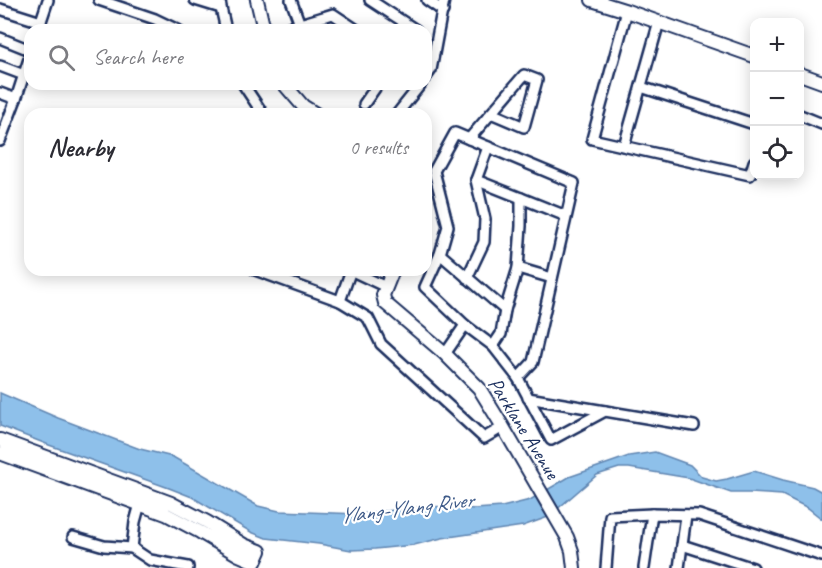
<!DOCTYPE html>
<meta charset="utf-8">
<style>
:root{--surface:#fff;--page:#f2f2f3;--text:#2b2b33;--muted:#7c7c81;--line:#e1e1e2}
body{margin:0;font-family:Caveat,sans-serif;background:var(--page);color:var(--text)}
.controls{position:absolute;right:18px;top:18px;display:grid;overflow:hidden;border-radius:12px;box-shadow:0 3px 15px #0003}
.controls button{width:54px;height:54px;display:grid;place-items:center;padding:0;border:0;border-bottom:2px solid var(--line);background:var(--surface);color:var(--text);font:30px sans-serif}
.list{margin:0;padding:0;list-style:none}
h2{display:flex;justify-content:space-between;align-items:center;height:78px;margin:0;padding:0 24px;font-size:26px}
h2 small{font-size:20px;font-weight:400;color:var(--muted)}
.icon{flex:none;width:33px;height:33px;fill:none;stroke:currentColor;stroke-width:2;stroke-linecap:round;stroke-linejoin:round}
.map{position:relative;flex:none;width:822px;height:568px;overflow:hidden}
.search{position:absolute;background:var(--surface);box-shadow:0 3px 15px #0003;left:24px;top:24px;width:408px;height:66px;display:flex;align-items:center;gap:15px;box-sizing:border-box;padding:0 21px;border-radius:18px;color:var(--muted);font-size:22px}
.panel{position:absolute;background:var(--surface);box-shadow:0 3px 15px #0003;left:24px;top:108px;width:408px;height:168px;border-radius:18px}
.map>svg:first-child{display:block}
.water{fill:#8ec0ea;stroke:#6086b2;stroke-width:1.5}
.lines{fill:none;stroke-linecap:round;stroke-linejoin:round}
.street-casing{stroke:#1b2f5e;stroke-width:14}
.secondary-casing{stroke:#1b2f5e;stroke-width:16}
.street{stroke:#fff;stroke-width:9}
.secondary{stroke:#fff;stroke-width:12}
.labels{text-anchor:middle;stroke-width:4.5;stroke-linejoin:round;paint-order:stroke}
.street-label{font-size:21px;fill:#1b2f5e;stroke:#fff}
.water-label{font-size:22px;font-style:italic;fill:#3e5a88;stroke:#fff}
</style>
<div class="map">
<svg width="822" height="568" viewBox="0 0 822 568">
<rect width="100%" height="100%" fill="#fff"/>
<filter id="ink" filterUnits="userSpaceOnUse"><feTurbulence type="fractalNoise" baseFrequency=".0167" numOctaves="2"/><feDisplacementMap in="SourceGraphic" scale="12" xChannelSelector="R" yChannelSelector="G"/><feConvolveMatrix kernelMatrix="1 2 1 2 8 2 1 2 1" color-interpolation-filters="sRGB"/></filter>
<g filter="url(#ink)">
<!-- water -->
<polygon class="water" points="0,393 58,418 140,449 173,457 258,506 279,511 360,514 429,506 475,509 502,507 530,500 569,477 629,456 655,452 690,465 702,477 716,481 727,479 754,471 783,480 813,487 822,492 822,519 808,508 782,495 750,493 731,493 689,478 629,468 619,468 597,475 548,517 523,526 442,538 414,545 375,549 351,550 319,544 266,538 251,532 192,497 169,488 49,445 0,426"/>
<g class="lines">
<defs>
<g id="street">
<polyline points="99,0 155,19 178,30"/>
<polyline points="195,0 221,8"/>
<polyline points="220,0 221,8 226,30"/>
<polyline points="291,0 302,30"/>
<polyline points="370,0 416,30"/>
<polyline points="427,0 443,11"/>
<polyline points="0,9 41,22"/>
<polyline points="627,11 592,139 750,175 754,162"/>
<polyline points="38,30 48,0"/>
<polyline points="280,30 333,14 357,30"/>
<polyline points="0,38 30,50"/>
<polyline points="0,66 24,75"/>
<polyline points="426,77 431,70 444,0"/>
<polyline points="243,84 263,114"/>
<polyline points="641,87 754,124"/>
<polyline points="0,93 16,99"/>
<polyline points="364,104 378,84"/>
<polyline points="397,114 421,84"/>
<polyline points="800,115 822,124"/>
<polyline points="469,139 524,75 537,80 524,127 491,113"/>
<polyline points="0,141 16,99 30,56"/>
<polyline points="624,146 659,22"/>
<polyline points="476,180 566,216"/>
<polyline points="440,254 505,310"/>
<polyline points="518,268 552,278"/>
<polyline points="255,270 340,301 368,318 381,344 484,438 503,427"/>
<polyline points="350,270 386,287"/>
<polyline points="467,278 484,242 485,219 476,180 488,147"/>
<polyline points="340,301 351,270"/>
<polyline points="465,325 493,346 518,378 551,440 605,411 694,426"/>
<polyline points="493,346 501,334 505,310 518,268 521,226 521,198"/>
<polyline points="445,354 465,325 425,287 440,254 448,226 434,171 455,133 574,183 533,362 518,378"/>
<polyline points="528,398 605,411"/>
<polyline points="73,537 104,546 132,548 150,560 188,567 188,568"/>
<polyline points="682,545 753,568"/>
<polyline points="132,548 135,522 143,493"/>
<polyline points="606,568 610,516 652,514 699,515 822,556"/>
<polyline points="644,568 652,514"/>
<polyline points="679,568 686,515"/>
</g>
<g id="secondary">
<polyline points="257,0 264,30"/>
<polyline points="592,0 627,11 754,56"/>
<polyline points="800,74 822,82"/>
<polyline points="284,84 303,106 316,114"/>
<polyline points="393,270 383,295 385,303 445,354 479,388 503,427 567,537 572,551 574,568"/>
<polyline points="0,440 171,503 207,522 244,545 260,551 255,562 239,555 200,532 166,514 0,453"/>
</g>
</defs>
<!-- street casing -->
<use href="#street" class="street-casing"/>
<!-- secondary casing -->
<use href="#secondary" class="secondary-casing"/>
<!-- street -->
<use href="#street" class="street"/>
<!-- secondary -->
<use href="#secondary" class="secondary"/>
</g>
</g>
<g class="labels">
<!-- street labels -->
<g class="street-label">
<text transform="translate(524 428) rotate(58)" y="7">Parklane Avenue</text>
</g>
<!-- water labels -->
<g class="water-label">
<text transform="translate(406 507) rotate(-7)" y="8">Ylang-Ylang River</text>
</g>
</g>
</svg>
<div class="controls">
<button>+</button>
<button>−</button>
<button><svg class="icon" aria-label="locate" viewBox="0 0 24 24"><circle cx="12" cy="12" r="6"/><path d="M12 2v4M12 18v4M2 12h4M18 12h4"/></svg></button>
</div>
<div class="search"><svg class="icon" aria-label="search" viewBox="0 0 24 24"><circle cx="10" cy="10" r="6"/><path d="M15 15l6 6"/></svg>Search here</div>
<section class="panel">
<h2>Nearby<small>0 results</small></h2>
<ul class="list">
</ul>
</section>
</div>
